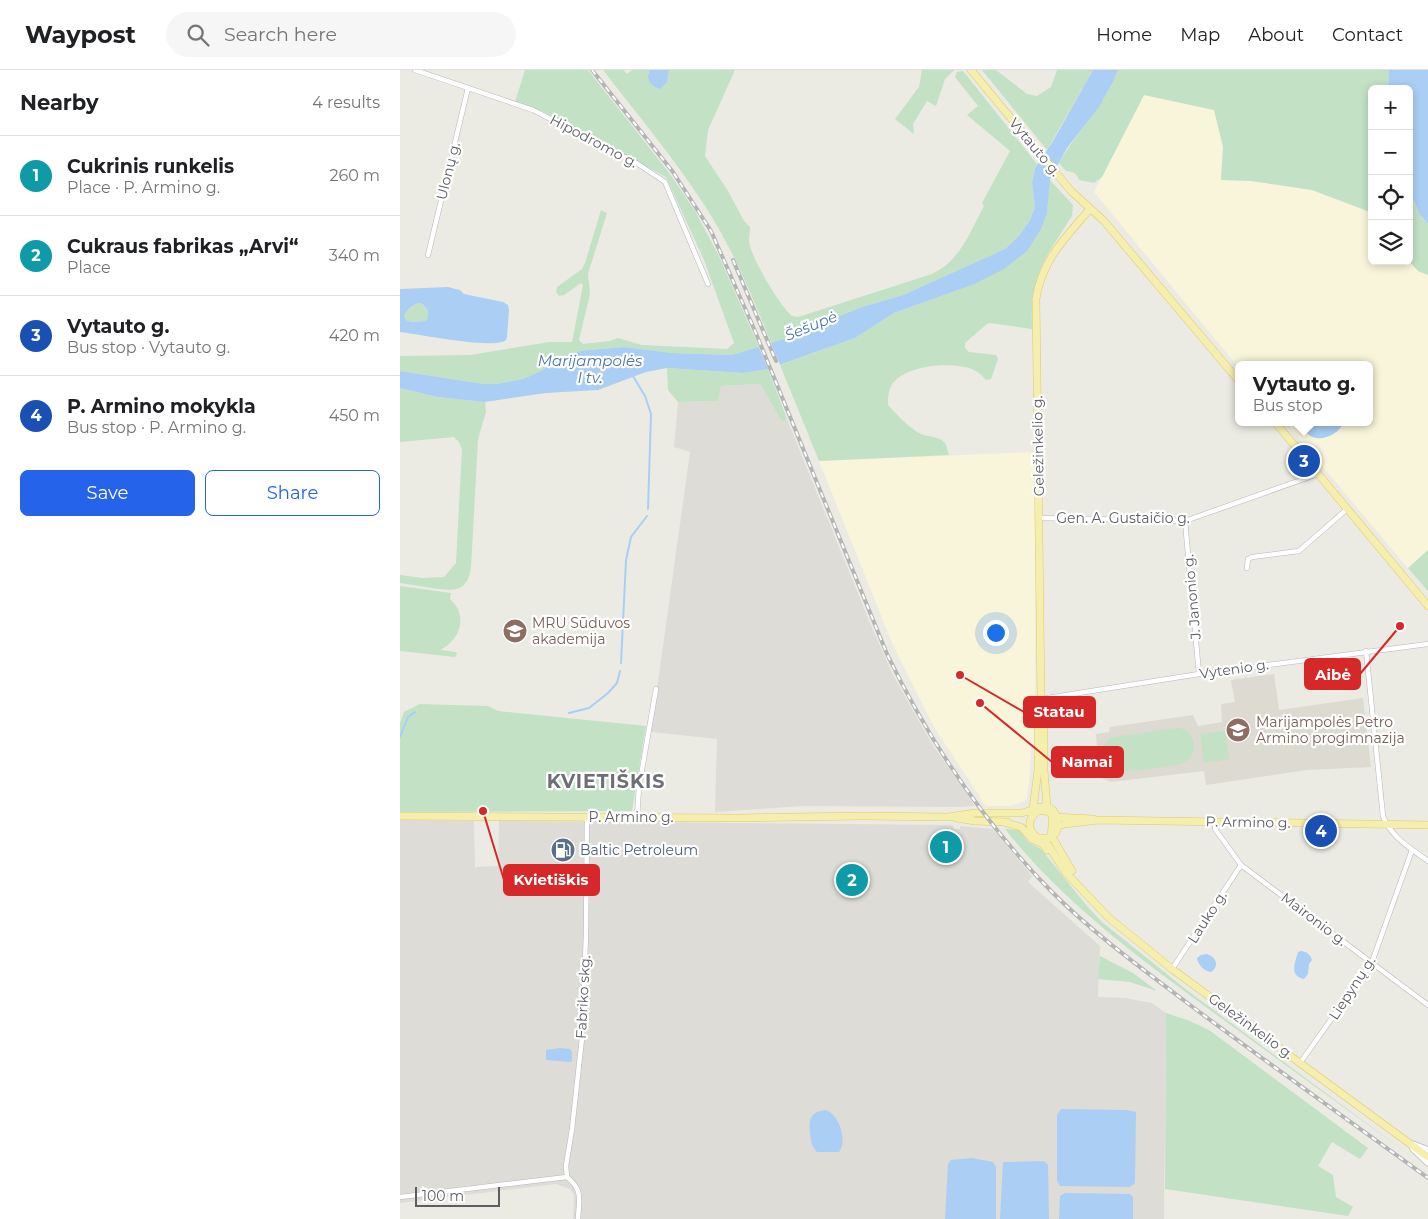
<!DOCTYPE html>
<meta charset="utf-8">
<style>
:root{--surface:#fff;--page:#f6f6f6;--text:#202124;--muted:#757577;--line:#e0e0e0;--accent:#2563eb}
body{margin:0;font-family:Montserrat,sans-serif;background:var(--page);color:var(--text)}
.controls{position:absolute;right:15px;top:15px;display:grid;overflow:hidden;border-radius:8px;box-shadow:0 2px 8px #0003}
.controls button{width:45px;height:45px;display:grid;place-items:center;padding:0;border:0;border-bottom:1px solid var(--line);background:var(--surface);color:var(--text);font:25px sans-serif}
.scale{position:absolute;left:15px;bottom:12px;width:85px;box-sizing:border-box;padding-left:5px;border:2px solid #5b5e62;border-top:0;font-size:14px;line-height:18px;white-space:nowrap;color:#5b5e62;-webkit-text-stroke:4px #fff;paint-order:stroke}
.you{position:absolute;left:595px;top:562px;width:18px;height:18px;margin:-12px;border:4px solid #fff;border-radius:50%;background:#1a73e8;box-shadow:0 0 0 8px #1a73e833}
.badge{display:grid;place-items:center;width:32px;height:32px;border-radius:50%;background:var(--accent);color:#fff;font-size:16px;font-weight:700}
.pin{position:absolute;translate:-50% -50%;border:2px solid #fff;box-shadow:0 1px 5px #0006}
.popup{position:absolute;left:835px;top:291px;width:138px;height:65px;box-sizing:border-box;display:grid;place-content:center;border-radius:8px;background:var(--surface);filter:drop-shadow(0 1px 4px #0005);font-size:16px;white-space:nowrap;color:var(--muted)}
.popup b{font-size:19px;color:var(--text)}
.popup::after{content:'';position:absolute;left:50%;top:100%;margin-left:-10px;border:10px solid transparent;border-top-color:var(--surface)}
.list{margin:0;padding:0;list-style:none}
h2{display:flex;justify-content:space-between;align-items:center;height:65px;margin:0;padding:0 20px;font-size:21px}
h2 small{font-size:16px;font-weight:400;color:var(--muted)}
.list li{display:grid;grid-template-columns:32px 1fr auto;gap:15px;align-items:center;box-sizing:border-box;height:80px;padding:0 20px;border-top:1px solid var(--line)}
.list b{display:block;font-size:19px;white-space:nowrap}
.list p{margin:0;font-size:16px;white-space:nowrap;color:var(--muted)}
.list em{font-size:16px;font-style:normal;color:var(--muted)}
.actions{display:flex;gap:10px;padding:15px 20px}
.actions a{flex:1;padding:11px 0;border:1px solid var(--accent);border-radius:8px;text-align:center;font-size:18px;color:var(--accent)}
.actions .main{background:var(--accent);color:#fff}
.icon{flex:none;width:28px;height:28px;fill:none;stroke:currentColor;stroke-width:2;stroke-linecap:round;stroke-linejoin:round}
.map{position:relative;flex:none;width:1028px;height:1149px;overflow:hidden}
header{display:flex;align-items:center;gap:30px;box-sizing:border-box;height:70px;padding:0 25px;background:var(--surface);border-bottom:1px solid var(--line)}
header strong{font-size:24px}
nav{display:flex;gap:28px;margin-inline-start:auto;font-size:18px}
.search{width:350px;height:45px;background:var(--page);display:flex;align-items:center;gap:12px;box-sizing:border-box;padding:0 18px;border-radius:28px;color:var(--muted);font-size:19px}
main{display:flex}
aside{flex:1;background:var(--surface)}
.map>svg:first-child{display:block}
.commercial{fill:#f9f5db}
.industrial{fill:#dedcd7}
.education{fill:#dcdad1}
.green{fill:#c2e1c5}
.water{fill:#abcef4;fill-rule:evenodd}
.pier{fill:#ecebe3}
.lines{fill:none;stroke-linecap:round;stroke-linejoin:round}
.stream{stroke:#abcef4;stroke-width:2}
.minor-casing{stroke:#b5b8bc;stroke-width:5.5}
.tertiary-casing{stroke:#b5b8bc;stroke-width:7}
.primary-casing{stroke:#e0c868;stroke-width:8}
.minor{stroke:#fff;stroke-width:4.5}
.tertiary{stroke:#fff;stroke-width:5.5}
.primary{stroke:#f5efaf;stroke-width:7}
.rail-casing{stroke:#b3b4b4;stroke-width:4}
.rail{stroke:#fff;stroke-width:2;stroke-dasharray:5.5;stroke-linecap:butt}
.labels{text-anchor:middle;stroke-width:4.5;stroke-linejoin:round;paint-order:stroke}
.street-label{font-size:14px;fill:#5b5e62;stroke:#fff}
.education-label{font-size:14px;fill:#785e54;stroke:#fff;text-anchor:start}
.service-label{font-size:14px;fill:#4e5e75;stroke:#fff;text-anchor:start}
.water-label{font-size:15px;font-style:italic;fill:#4e74ac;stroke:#fff}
.district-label{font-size:19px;font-weight:bold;letter-spacing:1px;fill:#6c6f74;stroke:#fff}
.leader{fill:none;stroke:#d62828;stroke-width:2}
.callout-dot{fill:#d62828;stroke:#fff;stroke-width:2}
.callout{fill:#d62828;stroke:#d62828;stroke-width:2}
.callout-label{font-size:15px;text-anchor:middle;font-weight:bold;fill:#fff}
</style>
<header>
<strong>Waypost</strong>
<div class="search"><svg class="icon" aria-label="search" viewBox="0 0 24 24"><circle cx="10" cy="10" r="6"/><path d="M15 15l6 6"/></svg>Search here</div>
<nav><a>Home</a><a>Map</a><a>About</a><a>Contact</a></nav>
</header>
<main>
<aside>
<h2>Nearby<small>4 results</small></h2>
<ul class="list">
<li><span class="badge" style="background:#0f9aa8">1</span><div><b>Cukrinis runkelis</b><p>Place · P. Armino g.</p></div><em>260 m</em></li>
<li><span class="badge" style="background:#0f9aa8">2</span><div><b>Cukraus fabrikas „Arvi“</b><p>Place</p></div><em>340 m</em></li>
<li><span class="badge" style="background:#1a4fb4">3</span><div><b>Vytauto g.</b><p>Bus stop · Vytauto g.</p></div><em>420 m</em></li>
<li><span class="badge" style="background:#1a4fb4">4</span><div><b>P. Armino mokykla</b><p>Bus stop · P. Armino g.</p></div><em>450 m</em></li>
</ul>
<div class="actions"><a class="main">Save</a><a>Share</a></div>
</aside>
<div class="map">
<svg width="1028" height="1149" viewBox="0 0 1028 1149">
<rect width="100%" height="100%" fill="#ecebe3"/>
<!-- commercial -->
<g class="commercial">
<polygon points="744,25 814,40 823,77 821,110 851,111 912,120 968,142 972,146 972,191 1009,191 1018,201 1028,205 1028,480 1008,498 885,352 969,352 969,295 839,295 839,298 694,122"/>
<polygon points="636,382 635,674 631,674 630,701 627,728 625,731 611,736 586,736 534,657 493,575 419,391"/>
</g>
<!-- industrial -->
<g class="industrial">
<polygon points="360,314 382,350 387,349 470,553 493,605 532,674 575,736 560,737 403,736 315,742 317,669 251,662 290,382 274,377 278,332 318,331 321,316"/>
<polygon points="0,750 74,751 75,797 98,796 99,751 553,755 554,759 560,759 560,756 593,759 632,806 628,812 700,876 698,927 726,928 752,933 766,943 764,1149 173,1149 174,1125 170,1119 156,1114 0,1133"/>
</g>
<!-- education -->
<polygon class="education" points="874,604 879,640 963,628 971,697 907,700 806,715 804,701 711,712 699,707 696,664 709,662 710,657 793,645 798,656 822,652 821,634 835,632 831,610"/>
<!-- green -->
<g class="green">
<polygon points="125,0 188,0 270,104 295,141 318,184 359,277 332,285 272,283 224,277 188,280 180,281 154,292 141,301 123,309 96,314 84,314 0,301 0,286 70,285 149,272 172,272 183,215 181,213 164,225 159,226 156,222 157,217 182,199 185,193 201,140 207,143 188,204 190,224 179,270 183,274 210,271 218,268 242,275 327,279 334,273 304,190 266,107 142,41 115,32"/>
<path d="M203 0H223L227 4 232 0H250L248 3 267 12 269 0H335L308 60 305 86 328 121 344 151 350 157C350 163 348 170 350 176 354 192 380 236 392 246L398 247 532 204C560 191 570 162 584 136L582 133 610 81 567 45 578 36 555 7 557 2 563 1 637 94 635 98 632 113 635 137 630 150 619 166 605 179 503 225 462 237 422 253 398 267 371 273C352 225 332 177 303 133 273 87 237 44 203 0Z"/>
<polygon points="522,0 554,0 545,9 536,36 527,31 513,54 514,64 495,49 519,17"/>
<polygon points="582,0 596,0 627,24 637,26 651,17 657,0 693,0 647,80"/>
<path d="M718 0H989L988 19H972V146L968 141 912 120 851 111 821 110 823 77 814 40 744 25 702 107 694 113 679 110C676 102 674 102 666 101L659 93C677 61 705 35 718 0Z"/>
<path d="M649 109 673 135 672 146C644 190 630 205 632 259L590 253 587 254 565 273V278L569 282 596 285 598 289 591 309 586 310C582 306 579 302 574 300 553 291 508 295 493 313 488 320 488 328 488 335 498 346 508 357 521 364 528 367 537 366 543 371 547 374 547 380 549 385L419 391 380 295 455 268 494 243 572 215 647 143Z"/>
<polygon points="1009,118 1019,143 1028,154 1028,205 1018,201 1009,191"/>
<path d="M18 233C27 236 31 242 26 251L11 252 6 250 4 246C8 239 11 235 18 233Z"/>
<polygon points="267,298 343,303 368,299 387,349 382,351 360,314 321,316 318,331 278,332 268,320"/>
<path d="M0 318 37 327 85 332 86 342 78 369 71 498C67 523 53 521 32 518 21 516 11 515 0 513V505L23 508 44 507 56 493 62 380 59 372 54 367 0 372Z"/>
<polygon points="1028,480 1028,521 1008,498"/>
<path d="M0 516 51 523 50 529C69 546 60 570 40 580L56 582 57 584 55 587 0 581Z"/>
<polygon points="20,634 88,636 98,641 246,656 232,741 0,742 0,653 4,642"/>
<path d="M778 658C794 659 800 681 787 690 778 698 732 700 718 702 700 697 696 676 713 667Z"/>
<polygon points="825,661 829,689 804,693 800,664"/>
<path d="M605 759 619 760 628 772 641 779 687 836 702 852 788 921 1011 1086C948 1040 884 994 821 948 743 891 665 835 605 759Z"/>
<polygon points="700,886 733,903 757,921 730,912 698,909"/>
<polygon points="766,943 790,951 809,960 968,1078 960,1089 932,1072 918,1096 933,1105 936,1127 953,1137 948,1146 765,1119"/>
</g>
<!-- water -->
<g class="water">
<path d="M250 0H269L267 12 260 19C251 17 245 8 250 0Z"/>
<polygon points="693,0 718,0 713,12 699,37 667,78 650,109 647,143 641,159 627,181 604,199 572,215 494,243 455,268 368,299 343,303 267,298 246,302 198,320 146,323 85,332 37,327 0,318 0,301 84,314 96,314 123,309 141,301 154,292 180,281 188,280 224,277 272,283 332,285 381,270 398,267 422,253 462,237 503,225 605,179 619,166 630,150 635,137 632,113 635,98 653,71"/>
<polygon points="989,0 1028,0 1028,154 1019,143 1009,118 1009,19 988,19"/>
<path d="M48 217 60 220 64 224 103 232 108 235 109 240 107 267C106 270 106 271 102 272 82 277 23 265 0 262V219ZM19 233C27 236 31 242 26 251L11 252 6 250 4 246C8 239 11 235 19 233Z"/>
<path d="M903 352H944C936 371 904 376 903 352Z"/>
<path d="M901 881C906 881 911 885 912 890L909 894 908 904 904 909C889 906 895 893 898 882Z"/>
<path d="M807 884C816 887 820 896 811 902 804 901 798 895 797 888L801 885Z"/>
<polygon points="160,978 170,979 172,982 172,991 170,992 146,990 146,980"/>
<polygon points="661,1039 727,1040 736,1042 735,1113 730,1117 660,1116 657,1111 657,1045"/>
<path d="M425 1040C439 1043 448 1071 439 1082H417C411 1076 411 1070 410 1063 409 1049 410 1042 425 1040Z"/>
<polygon points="572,1088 593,1092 596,1097 596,1149 545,1149 548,1094 551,1090"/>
<polygon points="644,1091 648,1095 649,1149 600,1149 603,1092"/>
<polygon points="665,1123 730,1124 733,1127 733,1149 659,1149 660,1126"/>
</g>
<!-- pier -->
<polygon class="pier" points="370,271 381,297 369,301 358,275"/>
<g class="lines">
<!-- stream -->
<g class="stream">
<polyline points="233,306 245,326 251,344 248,439"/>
<polyline points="221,593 226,490 231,467 247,446"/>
<polyline points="169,643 189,638 208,623 217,613 220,601"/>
<polyline points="0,667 8,647 15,642"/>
</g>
<defs>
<g id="minor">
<polyline points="15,0 133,40 238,94 265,112 308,214"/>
<polyline points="28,185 68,18"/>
<polyline points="639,448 785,451 918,404"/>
<polyline points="785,451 799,604"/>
<polyline points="847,498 848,489 852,487 899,481 947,439"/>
<path d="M966 581 983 746C991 767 1010 778 1028 791"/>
<polyline points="641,629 799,604 1028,574"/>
<polyline points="237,747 239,717 256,619"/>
<polyline points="815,752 815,759 841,795 1028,935"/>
<polyline points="772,899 841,795"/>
<polyline points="900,993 972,892 1012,780"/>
<polyline points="167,1107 166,1096 172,1059 182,968 186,865 187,747"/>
<path d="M0 1127 167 1107C183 1120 179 1129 178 1149"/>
</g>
<g id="tertiary">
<polyline points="1013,1074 1028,1080"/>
<polyline points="1013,1079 1028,1093"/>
</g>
<g id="primary">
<polyline points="571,0 671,121 704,151 839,311"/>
<polyline points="875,352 1028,536"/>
<path d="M647 737 644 700V642L641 629 636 229C642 190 665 168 690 139"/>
<polyline points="633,739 638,700 638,642 641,632"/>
<path d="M638 741C661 739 649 756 652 767L672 801"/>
<polyline points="0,746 338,748 463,746"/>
<path d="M466 746 548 747 575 743H622L645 736 653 740 657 747 658 756 656 763 648 768H638C627 761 627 748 638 741L639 737"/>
<polyline points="654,747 693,749"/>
<polyline points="556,748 575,751 607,752"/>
<polyline points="603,752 621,757 632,769 643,774 647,780"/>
<polyline points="658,756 665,754 698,750 1028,755"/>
<polyline points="644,769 666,803 709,848 772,899 1028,1087"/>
</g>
</defs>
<!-- minor casing -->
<use href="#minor" class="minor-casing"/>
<!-- tertiary casing -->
<use href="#tertiary" class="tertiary-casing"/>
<!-- primary casing -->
<use href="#primary" class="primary-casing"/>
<!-- minor -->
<use href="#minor" class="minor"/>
<!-- tertiary -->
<use href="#tertiary" class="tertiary"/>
<!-- primary -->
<use href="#primary" class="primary"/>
<defs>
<g id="rail">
<path d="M192 0 273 102 311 161 355 261 487 584C529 671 584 753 652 822 693 863 740 897 786 932 866 992 947 1049 1028 1108"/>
<polyline points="333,190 376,291"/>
</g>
</defs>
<!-- rail casing -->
<use href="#rail" class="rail-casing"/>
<!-- rail -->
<use href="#rail" class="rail"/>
</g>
<!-- icons -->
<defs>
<symbol id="university-disc" viewBox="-11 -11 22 22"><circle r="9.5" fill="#8d6e63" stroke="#fff"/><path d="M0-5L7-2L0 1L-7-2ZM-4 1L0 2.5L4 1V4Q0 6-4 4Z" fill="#fff"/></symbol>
<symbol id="school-disc" viewBox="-11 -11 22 22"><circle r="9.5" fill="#8d6e63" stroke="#fff"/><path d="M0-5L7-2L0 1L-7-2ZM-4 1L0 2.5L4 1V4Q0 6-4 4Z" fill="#fff"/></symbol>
<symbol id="fuel-disc" viewBox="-11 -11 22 22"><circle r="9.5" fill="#5c6f8a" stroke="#fff"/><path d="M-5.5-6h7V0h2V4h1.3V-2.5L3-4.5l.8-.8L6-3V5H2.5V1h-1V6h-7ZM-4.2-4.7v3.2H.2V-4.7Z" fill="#fff"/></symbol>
</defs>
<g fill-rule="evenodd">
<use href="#university-disc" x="101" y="547" width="28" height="28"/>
<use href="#school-disc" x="824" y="646" width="28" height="28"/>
<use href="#fuel-disc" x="149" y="766" width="28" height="28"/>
</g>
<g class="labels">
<!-- street labels -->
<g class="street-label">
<text transform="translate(194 71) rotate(28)" y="5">Hipodromo g.</text>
<text transform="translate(635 77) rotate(50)" y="5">Vytauto g.</text>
<text transform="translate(48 101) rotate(-76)" y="5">Ulonų g.</text>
<text transform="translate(638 376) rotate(-91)" y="5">Geležinkelio g.</text>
<text x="723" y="453">Gen. A. Gustaičio g.</text>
<text transform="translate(792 527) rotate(-95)" y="5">J. Janonio g.</text>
<text transform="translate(834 599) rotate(-8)" y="5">Vytenio g.</text>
<text x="231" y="752">P. Armino g.</text>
<text transform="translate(848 752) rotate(1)" y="5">P. Armino g.</text>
<text transform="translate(807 847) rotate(-57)" y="5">Lauko g.</text>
<text transform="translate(914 849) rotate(37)" y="5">Maironio g.</text>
<text transform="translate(952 918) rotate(-57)" y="5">Liepynų g.</text>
<text transform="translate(183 927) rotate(-87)" y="5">Fabriko skg.</text>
<text transform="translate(851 956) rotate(36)" y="5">Geležinkelio g.</text>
</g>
<!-- education labels -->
<g class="education-label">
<text x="132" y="558">MRU Sūduvos<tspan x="132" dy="16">akademija</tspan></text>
<text x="856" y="657">Marijampolės Petro<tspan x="856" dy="16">Armino progimnazija</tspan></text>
</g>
<!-- service labels -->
<g class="service-label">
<text x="180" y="785">Baltic Petroleum</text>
</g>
<!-- water labels -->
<g class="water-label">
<text transform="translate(411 256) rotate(-22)" y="5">Šešupė</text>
<text x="190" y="296">Marijampolės<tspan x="190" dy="17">I tv.</tspan></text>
</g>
<!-- district labels -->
<g class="district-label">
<text x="206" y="718">KVIETIŠKIS</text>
</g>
</g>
<!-- callouts -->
<path class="leader" d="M1000 556L960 604M560 605L624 642M580 633L652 692M83 741L104 810"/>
<g class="callout-dot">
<circle cx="1000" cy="556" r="5"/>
<circle cx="560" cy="605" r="5"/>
<circle cx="580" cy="633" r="5"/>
<circle cx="83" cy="741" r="5"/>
</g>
<g class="callout">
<rect x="905" y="589" width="55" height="30" rx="5"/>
<rect x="624" y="627" width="71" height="30" rx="5"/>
<rect x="652" y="677" width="71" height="30" rx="5"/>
<rect x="104" y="795" width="95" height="30" rx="5"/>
</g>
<g class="callout-label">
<text x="933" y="610">Aibė</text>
<text x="659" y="647">Statau</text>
<text x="687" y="697">Namai</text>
<text x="151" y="815">Kvietiškis</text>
</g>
</svg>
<div class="controls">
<button>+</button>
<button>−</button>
<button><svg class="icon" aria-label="locate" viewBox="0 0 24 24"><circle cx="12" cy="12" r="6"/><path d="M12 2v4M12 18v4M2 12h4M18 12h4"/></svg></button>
<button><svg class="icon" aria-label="layers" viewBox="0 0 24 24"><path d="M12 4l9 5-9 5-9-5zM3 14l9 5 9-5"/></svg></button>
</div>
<div class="scale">100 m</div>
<div class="you"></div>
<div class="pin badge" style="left:546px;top:777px;background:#0f9aa8">1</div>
<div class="pin badge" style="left:452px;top:810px;background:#0f9aa8">2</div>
<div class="pin badge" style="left:904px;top:391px;background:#1a4fb4">3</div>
<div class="popup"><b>Vytauto g.</b>Bus stop</div>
<div class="pin badge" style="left:921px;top:761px;background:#1a4fb4">4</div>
</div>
</main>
